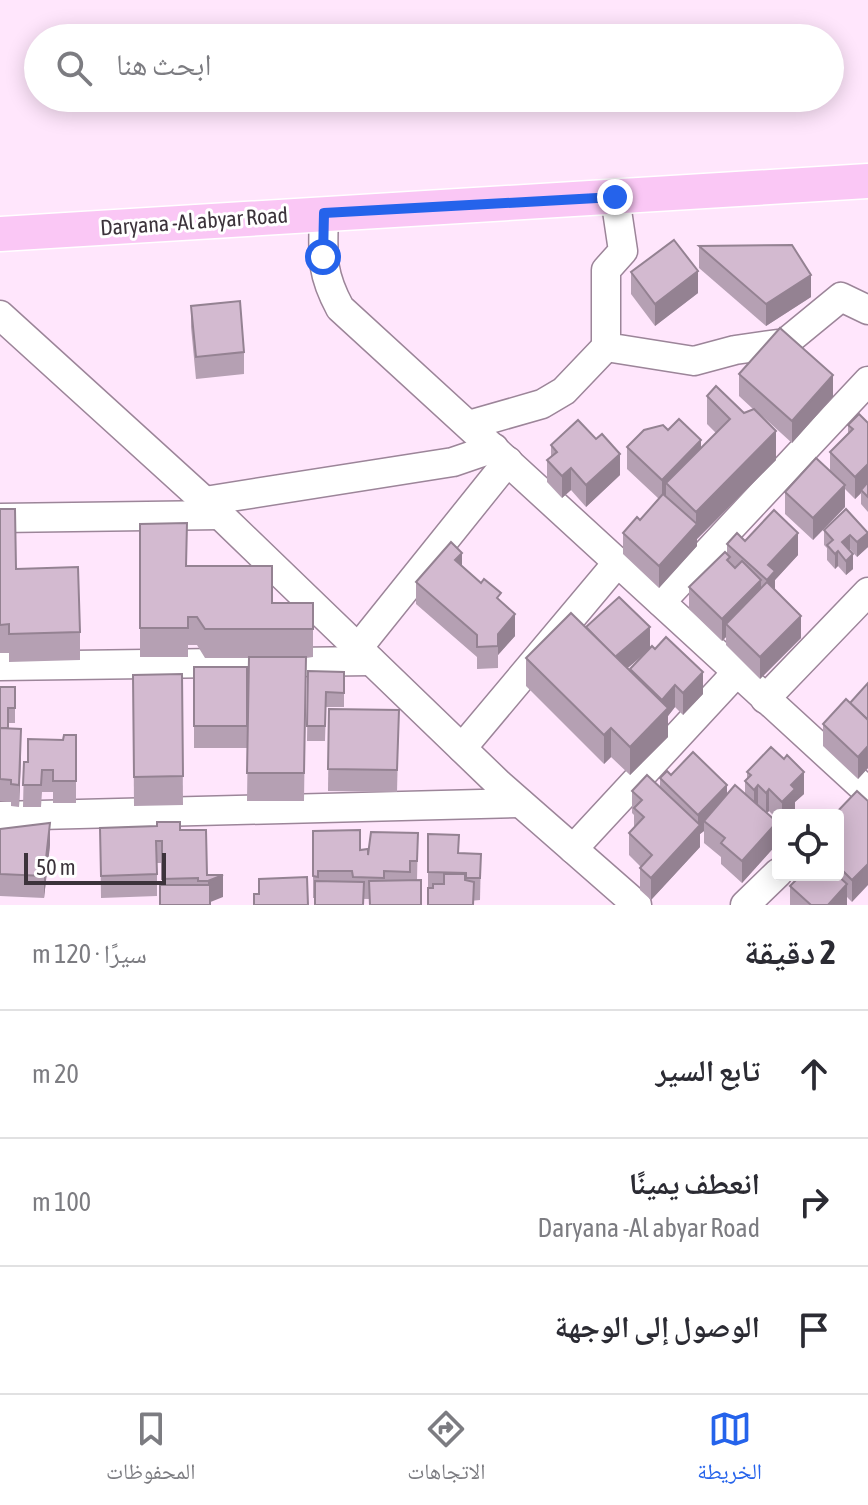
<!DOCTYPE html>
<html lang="ar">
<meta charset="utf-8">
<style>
:root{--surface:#fff;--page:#f7f7f7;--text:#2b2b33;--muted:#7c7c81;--line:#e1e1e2;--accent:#2563eb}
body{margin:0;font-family:"Asap Condensed","Noto Naskh Arabic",sans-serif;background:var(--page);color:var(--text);direction:rtl}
.controls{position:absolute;right:24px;bottom:24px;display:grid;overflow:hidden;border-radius:8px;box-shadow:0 4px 20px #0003}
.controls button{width:72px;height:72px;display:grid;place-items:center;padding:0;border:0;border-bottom:2px solid var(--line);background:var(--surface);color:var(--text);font:40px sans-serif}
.scale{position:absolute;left:24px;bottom:20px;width:142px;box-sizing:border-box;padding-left:8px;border:4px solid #3c333b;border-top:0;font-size:22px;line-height:28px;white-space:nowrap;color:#3c333b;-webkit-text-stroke:6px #fff;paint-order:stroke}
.stop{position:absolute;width:24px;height:24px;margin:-18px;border:6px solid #2563eb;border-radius:50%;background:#fff}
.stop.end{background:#2563eb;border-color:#fff;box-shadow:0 2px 8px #0008}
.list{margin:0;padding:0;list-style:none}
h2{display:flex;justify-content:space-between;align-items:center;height:104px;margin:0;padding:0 32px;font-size:34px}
h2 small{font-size:26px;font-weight:400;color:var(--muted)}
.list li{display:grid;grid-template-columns:52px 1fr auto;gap:24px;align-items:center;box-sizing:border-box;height:128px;padding:0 32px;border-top:2px solid var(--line)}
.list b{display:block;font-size:30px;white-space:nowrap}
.list p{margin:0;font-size:26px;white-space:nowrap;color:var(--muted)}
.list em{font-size:26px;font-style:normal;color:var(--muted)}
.icon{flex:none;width:44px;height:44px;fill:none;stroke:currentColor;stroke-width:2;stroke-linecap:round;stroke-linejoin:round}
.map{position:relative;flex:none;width:868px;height:905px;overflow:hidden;direction:ltr}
.search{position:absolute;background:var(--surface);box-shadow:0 4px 20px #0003;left:24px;right:24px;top:24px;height:88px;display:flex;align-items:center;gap:20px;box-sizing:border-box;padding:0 28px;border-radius:44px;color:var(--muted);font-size:30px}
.sheet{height:488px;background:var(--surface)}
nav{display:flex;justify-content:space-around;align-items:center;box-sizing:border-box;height:112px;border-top:2px solid var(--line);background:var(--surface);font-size:22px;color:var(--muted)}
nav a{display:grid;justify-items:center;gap:4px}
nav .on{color:var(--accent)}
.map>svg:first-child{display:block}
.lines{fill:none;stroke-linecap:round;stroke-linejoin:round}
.minor-casing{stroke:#9c8599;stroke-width:31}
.major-casing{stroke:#fff;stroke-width:37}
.minor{stroke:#fff;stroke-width:28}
.major{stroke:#fac7f5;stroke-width:34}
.wall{fill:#b5a0b3;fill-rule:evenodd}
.shaded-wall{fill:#948292}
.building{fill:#d3bad0;stroke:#948292;stroke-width:2}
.route{stroke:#2563eb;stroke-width:10}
.labels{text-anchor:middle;stroke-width:6;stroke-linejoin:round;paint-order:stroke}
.street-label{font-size:22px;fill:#3c333b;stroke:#fff}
</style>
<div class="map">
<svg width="868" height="905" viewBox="0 0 868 905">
<rect width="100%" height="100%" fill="#ffe6fc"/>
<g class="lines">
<defs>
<g id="minor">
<polyline points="615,197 623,251 606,270 606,347 694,361 735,350 785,343 841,297 868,310"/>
<path d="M324 213C323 254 320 271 340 308L868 792"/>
<polyline points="0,315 220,515 499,784 637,905"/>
<polyline points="469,425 542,404 564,391 606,347"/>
<polyline points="205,501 453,462 494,448"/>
<polyline points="0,518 220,515"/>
<polyline points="661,602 868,381"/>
<polyline points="358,648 508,461"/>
<polyline points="0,666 371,661"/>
<polyline points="765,699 868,592"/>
<polyline points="462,748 618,562"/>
<polyline points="0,816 520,803"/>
<polyline points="573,849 737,672"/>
<polyline points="745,905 778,873"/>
</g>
<polyline id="major" points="0,234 868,181"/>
</defs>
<!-- minor casing -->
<use href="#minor" class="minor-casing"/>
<!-- major casing -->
<use href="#major" class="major-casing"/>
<!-- minor -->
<use href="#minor" class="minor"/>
<!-- major -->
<use href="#major" class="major"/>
</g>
<!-- wall -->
<g class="wall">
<polygon points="699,246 811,297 766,326 699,268"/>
<polygon points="631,272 698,293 655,326 631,294"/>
<polygon points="191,306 244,352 244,374 196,379 191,327"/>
<polygon points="739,374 833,397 792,443 760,414 776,460 697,539 697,546 659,588 623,554 623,533 640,520 659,499 627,469 627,447 668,430 701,448 716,433 707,424 707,396 744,413 753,409 739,396"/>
<polygon points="868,423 868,512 861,504 861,493 855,499 845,489 845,507 813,540 785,514 785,492 830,470 830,452 848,433 848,425"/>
<polygon points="596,439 620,475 586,507 571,490 562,498 547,482 547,460 551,457 551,445"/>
<polygon points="0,509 16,569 80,632 80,660 9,662 9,653 0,653"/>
<polygon points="140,524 187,566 272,603 313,603 313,657 306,658 304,801 247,801 249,658 205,658 197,645 188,645 188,657 140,657"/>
<polygon points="824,530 868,533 868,547 857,557 850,549 849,550 853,569 846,575 838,566 835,569 827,560 827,548 824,545"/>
<polygon points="745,541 798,555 775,580 775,590 801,638 760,679 726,645 726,637 722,641 689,609 689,587 727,554 727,544"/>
<polygon points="462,566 501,601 515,636 498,655 498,668 477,669 477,657 416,604 416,582"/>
<path d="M586 627 650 648 703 694 683 715 675 707 668 716V737L630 775 611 757 604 764 526 686V658ZM647 651 630 669V671L627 668Z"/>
<rect x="194" y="667" width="53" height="81"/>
<polygon points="308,671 344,672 344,707 326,707 325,741 307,741"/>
<polygon points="182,674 183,805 134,806 133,675"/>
<polygon points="868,683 868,768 858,779 823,746 823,724 850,703"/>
<polygon points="0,687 15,687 15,723 8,723 8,729 21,751 19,807 11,806 11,802 0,801"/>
<polygon points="329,709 399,710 397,792 328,791"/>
<polygon points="76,735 76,803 53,803 53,792 42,792 41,807 23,807 24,762 28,762 63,740"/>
<polygon points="747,772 804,794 795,802 795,811 791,815 778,815 778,820 769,811 767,813 777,844 742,883 721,864 721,857 704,843 704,831 700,834 700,847 651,900 640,890 640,868 641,867 629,855 629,833 634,827 634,815 632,813 632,791 660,788 660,778 671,775 727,795 745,794 745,781 747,779"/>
<polygon points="857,791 852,902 847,897 847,905 790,905 790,886 796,881 796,875 838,875 838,815"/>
<polygon points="100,828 180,830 207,875 223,897 162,885 162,863 157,863 157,896 101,898"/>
<polygon points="0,829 50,845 44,898 0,896"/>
<polygon points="313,831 360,850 368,849 418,833 417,880 369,899 313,898"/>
<polygon points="459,853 481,854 480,900 428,905 428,872"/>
</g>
<!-- shaded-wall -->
<g class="shaded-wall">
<polygon points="698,271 698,293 655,326 655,304"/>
<polygon points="811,275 811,297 766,326 766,304"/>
<polygon points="833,375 833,397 792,443 792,421"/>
<polygon points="776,431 776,460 697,539 697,546 659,588 659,566 696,525 696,512"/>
<polygon points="701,440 701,462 666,483 666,497 662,502 662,480"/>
<polygon points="620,454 620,475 586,507 586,485"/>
<polygon points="868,464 868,486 861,490 861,493 855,499 855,477"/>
<polygon points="571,468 571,490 562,498 562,476"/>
<polygon points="845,485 845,507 813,540 813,518"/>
<polygon points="798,533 798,555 775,580 775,593 767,602 767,580 768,565"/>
<polygon points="868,533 868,547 857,557 857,542"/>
<polygon points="850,535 850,549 842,557 842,542"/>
<polygon points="838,551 838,566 835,569 835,554"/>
<polygon points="462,553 462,575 455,560"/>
<polygon points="853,554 853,569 846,575 846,561"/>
<polygon points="761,580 761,602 726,624 726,637 722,641 722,619"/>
<polygon points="515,614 515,636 498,655 498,634"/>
<polygon points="801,616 801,638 760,679 760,657"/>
<polygon points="650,627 650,649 615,679 615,657"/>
<polygon points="703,672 703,694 683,715 683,693"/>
<polygon points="675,685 675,707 668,716 668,737 630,775 630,747 662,714 662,700"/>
<polygon points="611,728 611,757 604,764 604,735"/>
<polygon points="21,729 21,751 19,807 19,785"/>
<polygon points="868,746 868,768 858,779 858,757"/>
<polygon points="804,772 804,794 795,802 795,811 791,815 782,815 782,802 791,785"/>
<polygon points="727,785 727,807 704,821 704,831 700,834 700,847 651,900 651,878 698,828 698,815"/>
<polygon points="758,785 758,807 754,812 754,790"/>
<polygon points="769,789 769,811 766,814 766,793"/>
<polygon points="777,822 777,844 742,883 742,861"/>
<polygon points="50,823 50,845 44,898 44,876"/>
<polygon points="868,864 868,885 852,902 852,880"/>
<polygon points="223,875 223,897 208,903 208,881"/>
<polygon points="847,884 847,905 828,905"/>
</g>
<!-- building -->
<g class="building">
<polygon points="674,240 698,271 655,304 631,272"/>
<polygon points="792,245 811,275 766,304 699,246"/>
<polygon points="240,301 244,352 196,357 191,306"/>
<polygon points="780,328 833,375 792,421 739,374"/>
<polygon points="716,386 744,413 754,409 776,431 696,512 666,483 730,419 707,396"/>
<polygon points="859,414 868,423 868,464 855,477 830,452 853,429 848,425"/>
<polygon points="679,419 701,440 662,480 627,447 644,430 663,425 668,430"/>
<polygon points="578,420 596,439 602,434 620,454 586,485 571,468 562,476 547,460 557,452 551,445"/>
<polygon points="816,458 845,485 813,518 785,492"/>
<polygon points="868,482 868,497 861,490"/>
<polygon points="663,494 697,524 659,566 623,533 637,517 640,520"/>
<polygon points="0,509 15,509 16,569 78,567 80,632 9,634 9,624 0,625"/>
<polygon points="846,509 868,533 857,542 850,535 842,542 853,554 846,561 838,551 835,554 827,545 833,540 824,530"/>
<polygon points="774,510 798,533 768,565 775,571 767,580 727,544 737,533 745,541"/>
<polygon points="187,523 186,566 272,566 272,603 313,603 313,629 205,629 197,617 188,617 188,628 140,628 140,524"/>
<polygon points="451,542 462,553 455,560 481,583 484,579 501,593 497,598 515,614 498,634 498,646 477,647 477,635 416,582"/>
<polygon points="725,552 730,557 727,560 735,568 742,561 761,580 722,619 689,587"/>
<polygon points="767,582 801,616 760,657 726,624"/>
<polygon points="619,597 650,627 615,657 586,627"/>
<polygon points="571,613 668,708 630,747 611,728 604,735 526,658"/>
<polygon points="666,637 703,672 683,693 675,685 662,700 630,669 652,646 655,649"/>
<polygon points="249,657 306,657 304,773 247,773"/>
<rect x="194" y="667" width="53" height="59"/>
<polygon points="308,671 344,672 344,693 326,692 325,726 307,726"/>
<polygon points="182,674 183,776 134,777 133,675"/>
<polygon points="868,683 868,720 850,703"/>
<polygon points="0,687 15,687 15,708 8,708 8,728 0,728"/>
<polygon points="846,699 868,720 868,746 858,757 823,724"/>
<polygon points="329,709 399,710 397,770 328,769"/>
<polygon points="0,728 21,729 19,785 11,784 11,780 0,779"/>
<polygon points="64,735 76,735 76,781 53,781 53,770 42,770 41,785 23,785 24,762 28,762 28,739 63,740"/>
<polygon points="771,747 784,759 787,755 804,772 791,785 795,789 782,802 769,789 766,793 758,785 754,790 745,781 751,775 747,772"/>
<polygon points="693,752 727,785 698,815 660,778 667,771 671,775"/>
<polygon points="647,775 700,825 651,878 640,868 652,855 629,833 644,817 634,808 642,800 632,791"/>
<polygon points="735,785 777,822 742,861 721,843 725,838 704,821"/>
<polygon points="857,791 868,801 868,864 852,880 838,866 838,815 834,815"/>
<polygon points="157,822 180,822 180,830 206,830 207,875 223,875 208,881 198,881 198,878 162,879 162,841 156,841 157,874 101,876 100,828 157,826"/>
<polygon points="50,823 44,876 0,874 0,829"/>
<polygon points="360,830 360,850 368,849 368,855 371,832 418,833 417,861 410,861 410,872 384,871 384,878 353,877 352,871 318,871 318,877 313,876 313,831"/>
<polygon points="428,834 459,835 458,853 481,854 480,878 466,878 466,873 428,872"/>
<polygon points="444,874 465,874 465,880 474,882 473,905 428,905 428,888 433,888 433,884 444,884"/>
<polygon points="801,875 837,875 847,884 828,905 811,905 790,886"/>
<polygon points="307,877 308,905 254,905 254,894 259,894 259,879"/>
<polygon points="421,880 421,905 370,905 369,881"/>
<polygon points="315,881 364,882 363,905 315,905"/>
<rect x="160" y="885" width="50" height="20"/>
</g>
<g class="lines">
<!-- route -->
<polyline class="route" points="323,257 324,213 615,197"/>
</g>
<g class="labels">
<!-- street labels -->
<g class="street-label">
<text transform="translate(194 221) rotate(-4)" y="8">Daryana -Al abyar Road</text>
</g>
</g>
</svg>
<div class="controls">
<button><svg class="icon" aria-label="locate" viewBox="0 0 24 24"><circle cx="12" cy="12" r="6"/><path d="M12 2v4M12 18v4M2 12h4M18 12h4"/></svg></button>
</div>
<div class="scale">50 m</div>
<div class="stop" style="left:323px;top:257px"></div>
<div class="stop end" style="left:615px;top:197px"></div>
<div class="search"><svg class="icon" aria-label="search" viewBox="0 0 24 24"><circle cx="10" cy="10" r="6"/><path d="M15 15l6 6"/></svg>ابحث هنا</div>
</div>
<section class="sheet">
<h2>2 دقيقة<small>سيرًا · 120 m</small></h2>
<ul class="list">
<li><svg class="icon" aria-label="ahead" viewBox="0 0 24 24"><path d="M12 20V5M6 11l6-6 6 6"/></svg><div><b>تابع السير</b></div><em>20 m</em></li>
<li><svg class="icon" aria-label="right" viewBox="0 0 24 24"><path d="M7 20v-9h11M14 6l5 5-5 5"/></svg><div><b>انعطف يمينًا</b><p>Daryana -Al abyar Road</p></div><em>100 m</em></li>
<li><svg class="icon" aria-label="arrive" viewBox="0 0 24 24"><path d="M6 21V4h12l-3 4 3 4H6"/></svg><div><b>الوصول إلى الوجهة</b></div></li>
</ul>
</section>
<nav>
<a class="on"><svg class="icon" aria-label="map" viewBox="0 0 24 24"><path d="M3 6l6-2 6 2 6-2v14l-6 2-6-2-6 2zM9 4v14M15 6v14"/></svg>الخريطة</a>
<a><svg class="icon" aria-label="directions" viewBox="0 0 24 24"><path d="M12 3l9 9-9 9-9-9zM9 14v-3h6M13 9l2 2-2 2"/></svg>الاتجاهات</a>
<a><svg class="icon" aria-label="saved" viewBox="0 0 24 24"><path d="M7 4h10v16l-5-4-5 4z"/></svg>المحفوظات</a>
</nav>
